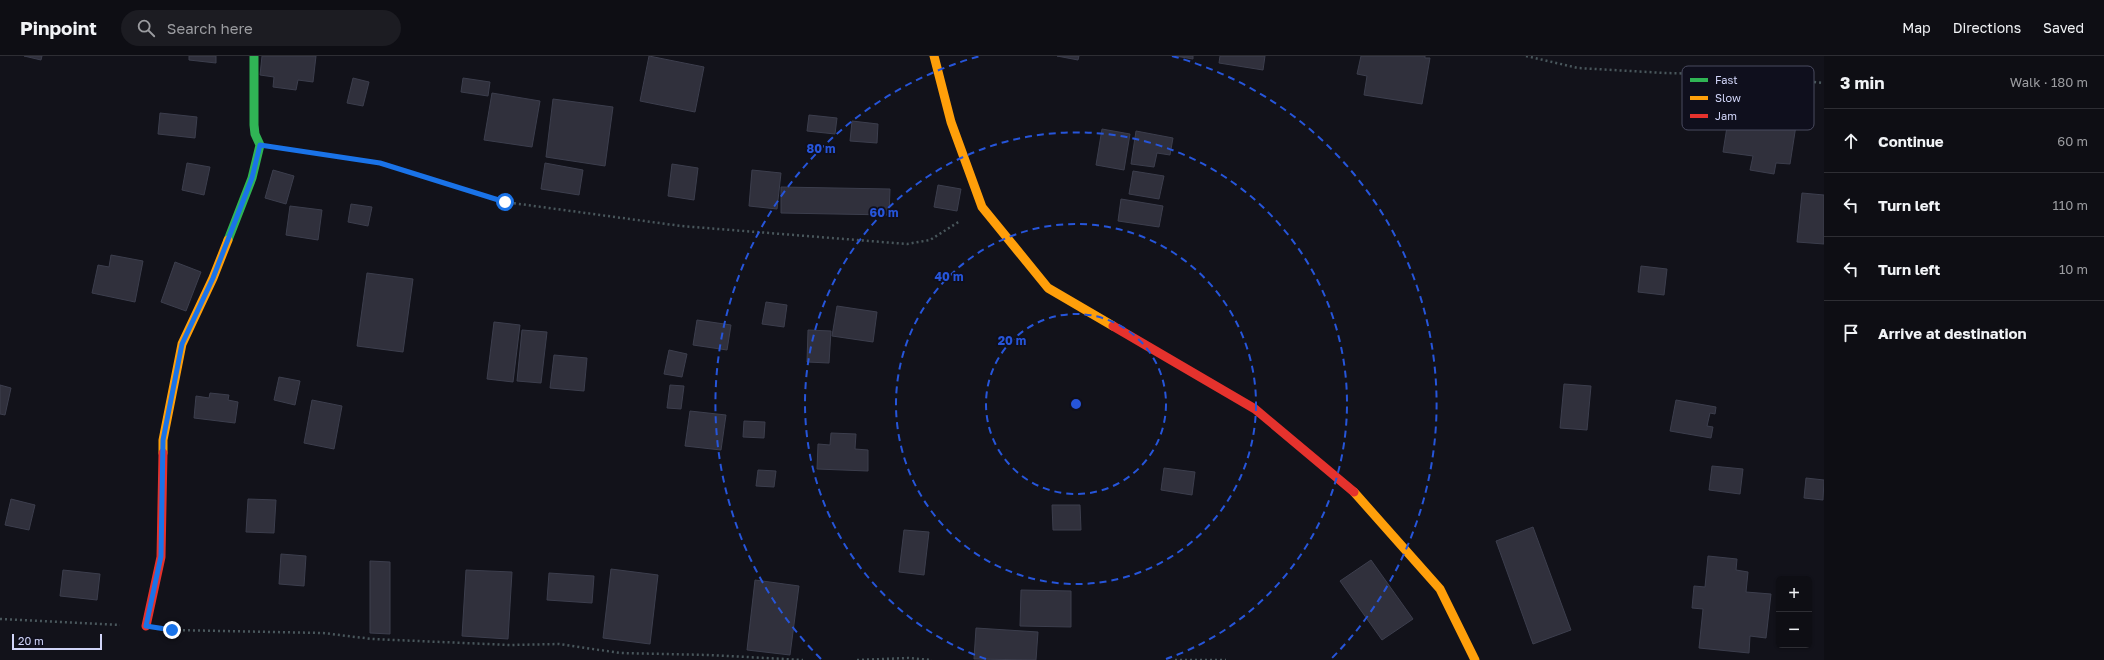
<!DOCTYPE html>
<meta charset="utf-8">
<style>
:root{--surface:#0e0e14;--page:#1c1c22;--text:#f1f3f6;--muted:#9b9ca0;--line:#2e2e34}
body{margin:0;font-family:"Golos Text",sans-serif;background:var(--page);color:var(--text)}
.controls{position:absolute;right:12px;bottom:12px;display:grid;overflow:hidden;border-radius:6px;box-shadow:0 1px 3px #0004}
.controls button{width:36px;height:36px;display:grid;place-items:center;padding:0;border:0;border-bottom:1px solid var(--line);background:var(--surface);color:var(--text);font:20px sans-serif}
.scale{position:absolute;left:12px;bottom:10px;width:90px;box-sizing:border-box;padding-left:4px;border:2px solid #d1d5f9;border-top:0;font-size:11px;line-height:14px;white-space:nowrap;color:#d1d5f9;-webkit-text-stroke:3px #0f0f1d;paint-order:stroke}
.stop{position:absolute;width:12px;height:12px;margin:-9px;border:3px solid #1a73e8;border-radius:50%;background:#fff}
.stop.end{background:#1a73e8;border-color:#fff;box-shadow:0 1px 4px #0008}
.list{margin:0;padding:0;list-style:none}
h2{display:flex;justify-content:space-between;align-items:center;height:52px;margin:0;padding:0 16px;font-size:17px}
h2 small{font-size:13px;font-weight:400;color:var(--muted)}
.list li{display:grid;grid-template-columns:26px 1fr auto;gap:12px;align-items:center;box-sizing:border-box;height:64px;padding:0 16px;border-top:1px solid var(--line)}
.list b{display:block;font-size:15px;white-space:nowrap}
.list em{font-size:13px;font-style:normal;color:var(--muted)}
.icon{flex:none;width:22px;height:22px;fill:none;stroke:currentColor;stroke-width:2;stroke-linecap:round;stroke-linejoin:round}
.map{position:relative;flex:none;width:1824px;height:604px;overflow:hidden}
header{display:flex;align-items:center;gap:24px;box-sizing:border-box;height:56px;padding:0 20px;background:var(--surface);border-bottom:1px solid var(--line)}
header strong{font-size:19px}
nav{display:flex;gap:22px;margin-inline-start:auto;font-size:14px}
.search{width:280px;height:36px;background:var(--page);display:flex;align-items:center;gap:10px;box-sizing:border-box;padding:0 14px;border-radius:22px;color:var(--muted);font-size:15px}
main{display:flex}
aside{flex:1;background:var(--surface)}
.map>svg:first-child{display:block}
.building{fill:#30303c;stroke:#3c3e4d}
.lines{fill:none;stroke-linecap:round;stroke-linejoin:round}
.path{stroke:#49575c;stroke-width:2.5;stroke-dasharray:2 3;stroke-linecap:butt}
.fast{stroke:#30b455;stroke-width:9}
.slow{stroke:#ff9f0a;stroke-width:9}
.jam{stroke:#e5322d;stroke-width:9}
.route{stroke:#1a73e8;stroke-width:5}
.ring{fill:none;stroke:#2655da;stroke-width:2;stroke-dasharray:7 5}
.key{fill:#0f0f1d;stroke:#494a5f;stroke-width:1}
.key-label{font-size:11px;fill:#d1d5f9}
.centre{fill:#2655da;stroke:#0f0f1d;stroke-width:2}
.ring-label{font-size:12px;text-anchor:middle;font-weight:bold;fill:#2655da;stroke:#0f0f1d;stroke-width:3.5;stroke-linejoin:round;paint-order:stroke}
</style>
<header>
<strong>Pinpoint</strong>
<div class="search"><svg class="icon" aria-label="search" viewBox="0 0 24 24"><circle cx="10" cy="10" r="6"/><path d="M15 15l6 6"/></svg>Search here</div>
<nav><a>Map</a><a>Directions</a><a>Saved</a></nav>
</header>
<main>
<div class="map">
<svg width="1824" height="604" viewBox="0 0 1824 604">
<rect width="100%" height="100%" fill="#12121a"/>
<!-- building -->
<g class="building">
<polygon points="24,0 42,0 41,4"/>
<polygon points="189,0 216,0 216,7 189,4"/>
<polygon points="262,0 316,0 313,26 298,24 296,34 273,31 274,21 260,19"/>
<polygon points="649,0 704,11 695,56 640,45"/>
<polygon points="1057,0 1079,0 1078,4"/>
<polygon points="1175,0 1193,0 1193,3"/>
<polygon points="1220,0 1265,0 1263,14 1219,7"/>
<polygon points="1361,0 1425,0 1425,2 1430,2 1422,48 1364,39 1367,20 1357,18"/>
<polygon points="353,22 369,26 363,50 347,47"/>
<polygon points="463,22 490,26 488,40 461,36"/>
<polygon points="492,37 540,45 532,91 484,84"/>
<polygon points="553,43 613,51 605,110 546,101"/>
<polygon points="1753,45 1786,50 1784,61 1797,63 1790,108 1776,107 1774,118 1750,114 1753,100 1723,96 1730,52 1752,56"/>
<polygon points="160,57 197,61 195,82 158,78"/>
<polygon points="809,59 837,62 835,78 807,75"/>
<polygon points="852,65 878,68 877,87 850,85"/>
<polygon points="1102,73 1130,78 1124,114 1096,109"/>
<polygon points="1136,75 1173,82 1170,99 1157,97 1154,111 1131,108"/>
<polygon points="187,107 210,111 204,139 182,134"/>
<polygon points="545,107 583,114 579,139 541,133"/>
<polygon points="672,108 698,112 694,144 668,140"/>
<polygon points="273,114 294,120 286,148 265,142"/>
<polygon points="752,114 781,117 777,153 749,150"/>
<polygon points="1133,115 1164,120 1159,143 1129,138"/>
<polygon points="938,129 961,133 957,155 934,151"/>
<polygon points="781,131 890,133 889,159 781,157"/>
<polygon points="1802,137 1824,139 1824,188 1797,186"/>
<polygon points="1121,143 1163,150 1159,171 1118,165"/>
<polygon points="351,148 372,151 368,170 348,166"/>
<polygon points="290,150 322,154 318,184 286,179"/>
<polygon points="111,199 143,205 135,246 92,237 98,209 109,211"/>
<polygon points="175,206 201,216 186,255 161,246"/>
<polygon points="1641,210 1667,213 1664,239 1638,236"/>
<polygon points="367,217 413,223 403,296 357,290"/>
<polygon points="766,246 787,249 784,271 762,268"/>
<polygon points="837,250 877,256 873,286 832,280"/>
<polygon points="697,264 731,269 727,294 693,289"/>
<polygon points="494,266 520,269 513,326 487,323"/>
<polygon points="522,274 547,276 541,327 517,325"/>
<polygon points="808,274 831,275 829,307 807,306"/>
<polygon points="669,294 687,298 682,321 664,318"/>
<polygon points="554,299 587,302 584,335 550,332"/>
<polygon points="279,321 300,325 295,349 274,344"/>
<polygon points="1564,328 1591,330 1587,374 1560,372"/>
<polygon points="0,329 11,332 5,359 0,358"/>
<polygon points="670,329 684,330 681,353 667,352"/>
<polygon points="210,337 229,339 228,344 238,346 235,367 194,362 196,340 209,342"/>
<polygon points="312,344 342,350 334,393 304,387"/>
<polygon points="1676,344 1716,351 1715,358 1710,357 1707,370 1713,371 1711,382 1670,375"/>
<polygon points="690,355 726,359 721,394 685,390"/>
<polygon points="744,365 765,366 764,382 743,381"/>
<polygon points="831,377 856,378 855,393 868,394 868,415 817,413 818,388 830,389"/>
<polygon points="1712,410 1743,413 1740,438 1709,434"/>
<polygon points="1164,412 1195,416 1192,439 1161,434"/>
<polygon points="758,414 776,415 774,431 756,430"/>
<polygon points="1806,422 1824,424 1823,444 1804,442"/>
<polygon points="11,443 35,449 29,474 5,469"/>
<polygon points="248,443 276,444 274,477 246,476"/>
<polygon points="1052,449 1080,449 1081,474 1053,474"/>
<polygon points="1533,471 1571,574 1533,588 1496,485"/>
<polygon points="904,474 929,476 924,519 899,516"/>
<polygon points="281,498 306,500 304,530 279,528"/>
<polygon points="1708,500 1737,503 1736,514 1748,516 1746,536 1771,538 1766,582 1750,580 1749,597 1699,592 1703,553 1692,552 1694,530 1705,531"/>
<polygon points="1371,504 1413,563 1382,584 1340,525"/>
<polygon points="370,505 390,506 390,578 370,577"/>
<polygon points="611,513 658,519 650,588 603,582"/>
<polygon points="63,514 100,518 97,544 60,540"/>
<polygon points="466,514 512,516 508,583 462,580"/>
<polygon points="549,517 594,520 592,547 547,544"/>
<polygon points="755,524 799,530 790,599 747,594"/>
<polygon points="1021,534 1071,535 1071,571 1020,570"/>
<polygon points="976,572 1038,576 1036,604 974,603"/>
</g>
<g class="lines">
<!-- path -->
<g class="path">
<polyline points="1526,0 1578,12 1665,17 1750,19 1824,27"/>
<polyline points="286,93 380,107 505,146 681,170 907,188 930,184 960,165"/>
<polyline points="0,563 120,569"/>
<polyline points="173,574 323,577 372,583 510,589 559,588 620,597 709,599 803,604"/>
<polyline points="857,604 908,602 932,604"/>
<polyline points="1175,604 1226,604"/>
</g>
<!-- fast -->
<polyline class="fast" points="228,184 252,122 260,89 255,78 254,69 254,0"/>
<!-- slow -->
<g class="slow">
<polyline points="934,0 951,66 982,151 1048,232 1113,270"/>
<polyline points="163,397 163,384 182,288 213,222 228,184"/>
<polyline points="1354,436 1440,533 1475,604"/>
</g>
<!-- jam -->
<g class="jam">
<polyline points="1113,270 1255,353 1354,436"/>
<polyline points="146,570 161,501 163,397"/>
</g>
</g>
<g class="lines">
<!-- route -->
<polyline class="route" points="172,574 146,570 161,500 163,384 182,288 213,222 252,122 260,89 380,107 505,146"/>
</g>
<!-- distance rings -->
<g class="ring">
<circle cx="1076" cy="348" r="90"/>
<circle cx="1076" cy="348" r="180"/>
<path d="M986 603A271 271 0 1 1 1166 603"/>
<path d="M821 603A361 361 0 0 1 980 0M1172 0A361 361 0 0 1 1331 603"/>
</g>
<!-- legend -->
<rect x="1682" y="10" width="132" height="64" rx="6" class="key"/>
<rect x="1690" y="22" width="18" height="4" fill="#30b455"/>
<rect x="1690" y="40" width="18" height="4" fill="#ff9f0a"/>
<rect x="1690" y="58" width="18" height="4" fill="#e5322d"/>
<g class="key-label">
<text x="1715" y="28">Fast</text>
<text x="1715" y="46">Slow</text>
<text x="1715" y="64">Jam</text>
</g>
<circle cx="1076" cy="348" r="6" class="centre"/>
<g class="ring-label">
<text x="821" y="97">80 m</text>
<text x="884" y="161">60 m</text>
<text x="949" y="225">40 m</text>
<text x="1012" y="289">20 m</text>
</g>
</svg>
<div class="controls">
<button>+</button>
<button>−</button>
</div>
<div class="scale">20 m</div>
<div class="stop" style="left:505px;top:146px"></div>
<div class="stop end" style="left:172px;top:574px"></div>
</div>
<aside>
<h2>3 min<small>Walk · 180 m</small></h2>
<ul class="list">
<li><svg class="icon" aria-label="ahead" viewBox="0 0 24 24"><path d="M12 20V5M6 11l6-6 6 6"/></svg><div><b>Continue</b></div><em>60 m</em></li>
<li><svg class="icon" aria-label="left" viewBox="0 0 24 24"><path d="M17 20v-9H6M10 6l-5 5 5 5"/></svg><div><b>Turn left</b></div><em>110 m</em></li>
<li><svg class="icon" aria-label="left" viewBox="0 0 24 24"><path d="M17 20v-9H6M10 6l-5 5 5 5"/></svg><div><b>Turn left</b></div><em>10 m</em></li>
<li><svg class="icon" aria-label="arrive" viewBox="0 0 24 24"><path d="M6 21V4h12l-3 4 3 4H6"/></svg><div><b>Arrive at destination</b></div></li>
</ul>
</aside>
</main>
